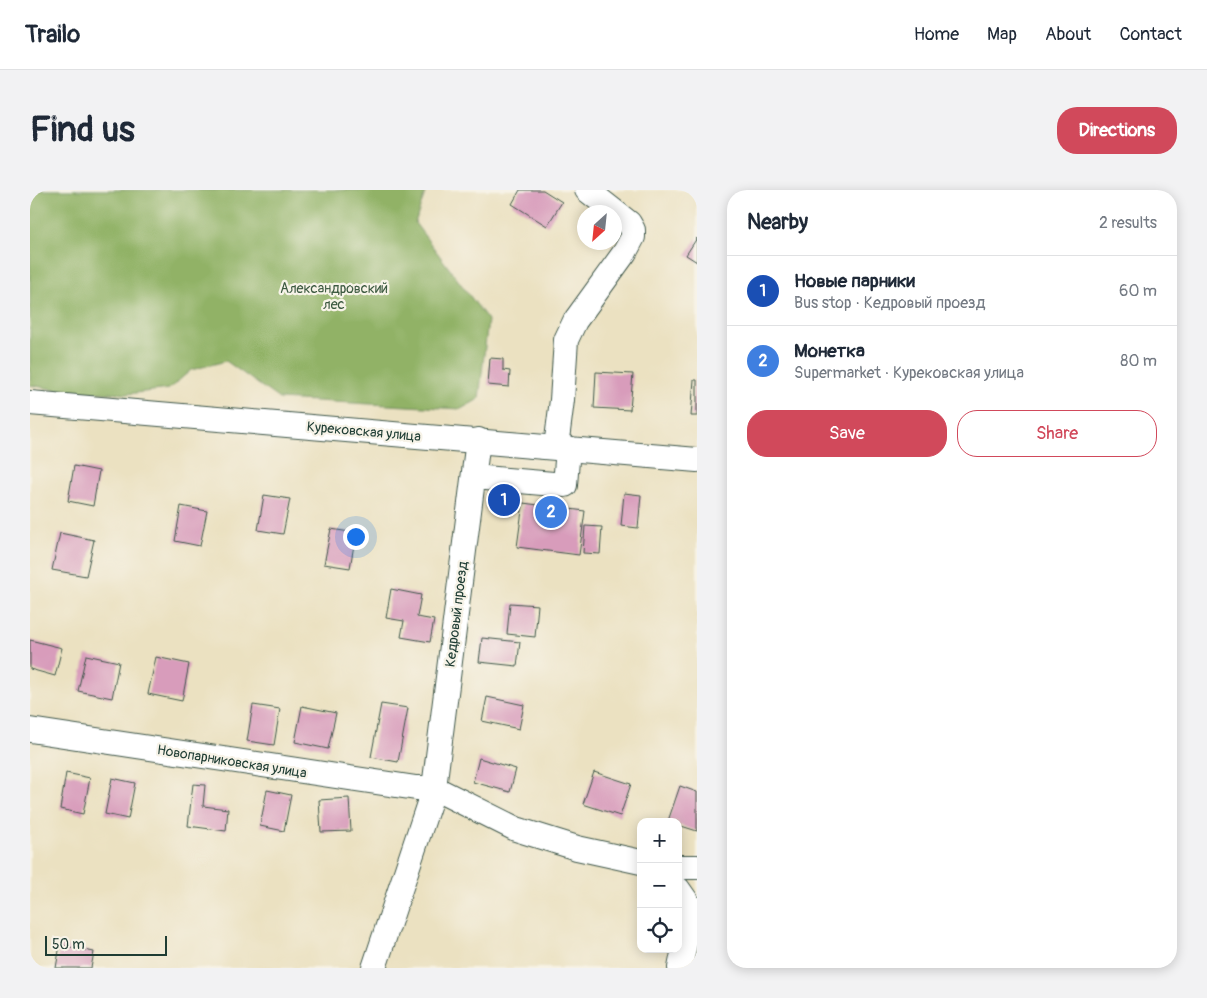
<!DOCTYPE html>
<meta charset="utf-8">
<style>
:root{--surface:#fff;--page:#f2f2f3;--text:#1f2937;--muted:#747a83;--line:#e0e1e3;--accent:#d1495b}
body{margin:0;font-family:Pangolin,sans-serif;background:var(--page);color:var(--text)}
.controls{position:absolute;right:15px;bottom:15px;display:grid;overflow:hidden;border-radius:10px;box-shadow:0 2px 12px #0003}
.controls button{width:45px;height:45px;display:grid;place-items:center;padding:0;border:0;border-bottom:1px solid var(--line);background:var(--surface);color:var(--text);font:25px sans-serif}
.compass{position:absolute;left:547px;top:15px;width:45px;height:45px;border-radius:50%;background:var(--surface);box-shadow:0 2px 12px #0003;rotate:207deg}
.scale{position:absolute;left:15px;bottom:12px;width:122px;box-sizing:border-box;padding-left:5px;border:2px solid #1f3d34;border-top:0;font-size:14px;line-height:18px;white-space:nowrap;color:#1f3d34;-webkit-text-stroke:4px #f7f3e8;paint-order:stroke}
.you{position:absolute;left:325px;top:346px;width:18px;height:18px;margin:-12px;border:4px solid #fff;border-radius:50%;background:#1a73e8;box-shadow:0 0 0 8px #1a73e833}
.badge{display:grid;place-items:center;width:32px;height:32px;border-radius:50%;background:var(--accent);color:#fff;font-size:16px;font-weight:700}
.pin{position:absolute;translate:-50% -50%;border:2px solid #fff;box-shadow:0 1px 5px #0006}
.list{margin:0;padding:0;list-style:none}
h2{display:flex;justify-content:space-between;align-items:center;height:65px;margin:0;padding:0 20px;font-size:21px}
h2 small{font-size:16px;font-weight:400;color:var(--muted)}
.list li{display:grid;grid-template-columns:32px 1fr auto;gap:15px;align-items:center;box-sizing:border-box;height:70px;padding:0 20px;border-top:1px solid var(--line)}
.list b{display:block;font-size:19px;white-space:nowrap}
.list p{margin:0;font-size:16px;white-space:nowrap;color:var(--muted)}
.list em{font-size:16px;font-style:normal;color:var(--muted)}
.actions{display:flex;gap:10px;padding:15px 20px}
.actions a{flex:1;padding:11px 0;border:1px solid var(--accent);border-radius:20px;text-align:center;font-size:18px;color:var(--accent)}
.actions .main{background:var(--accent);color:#fff}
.icon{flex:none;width:28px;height:28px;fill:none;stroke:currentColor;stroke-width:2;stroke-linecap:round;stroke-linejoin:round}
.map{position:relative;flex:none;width:667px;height:778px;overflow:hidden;border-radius:20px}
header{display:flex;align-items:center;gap:30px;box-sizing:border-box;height:70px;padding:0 25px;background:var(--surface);border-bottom:1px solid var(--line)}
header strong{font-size:24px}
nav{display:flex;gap:28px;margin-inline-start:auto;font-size:18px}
.intro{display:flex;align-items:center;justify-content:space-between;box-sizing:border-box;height:120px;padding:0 30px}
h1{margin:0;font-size:35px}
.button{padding:12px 22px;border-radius:20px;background:var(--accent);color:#fff;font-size:18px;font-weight:700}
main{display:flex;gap:30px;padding:0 30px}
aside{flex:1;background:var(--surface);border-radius:20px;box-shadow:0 2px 12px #0003}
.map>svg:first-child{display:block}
.forest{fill:#91b266;stroke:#58784d}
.building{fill:#d89cbb}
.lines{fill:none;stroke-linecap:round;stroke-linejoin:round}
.minor-casing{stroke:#3e5649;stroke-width:26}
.minor{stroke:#fff;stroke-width:24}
.labels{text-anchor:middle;stroke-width:4.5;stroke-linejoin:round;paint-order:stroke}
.park-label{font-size:14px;fill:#3d5a41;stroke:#f7f3e8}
.street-label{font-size:14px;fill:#1f3d34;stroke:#f7f3e8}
</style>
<header>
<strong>Trailo</strong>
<nav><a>Home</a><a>Map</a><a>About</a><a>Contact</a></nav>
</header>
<div class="intro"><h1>Find us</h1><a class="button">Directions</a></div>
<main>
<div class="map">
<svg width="667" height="778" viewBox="0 0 667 778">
<rect width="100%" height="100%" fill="#f7f3e8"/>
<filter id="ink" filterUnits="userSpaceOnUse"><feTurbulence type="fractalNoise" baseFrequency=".02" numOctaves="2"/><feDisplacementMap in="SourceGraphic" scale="10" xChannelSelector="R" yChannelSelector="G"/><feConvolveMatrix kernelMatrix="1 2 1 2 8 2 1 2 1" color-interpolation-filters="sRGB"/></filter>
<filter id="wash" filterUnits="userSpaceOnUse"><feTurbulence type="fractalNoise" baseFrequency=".0096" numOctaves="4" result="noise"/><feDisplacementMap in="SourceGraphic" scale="20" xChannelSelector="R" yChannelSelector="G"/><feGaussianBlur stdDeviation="1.12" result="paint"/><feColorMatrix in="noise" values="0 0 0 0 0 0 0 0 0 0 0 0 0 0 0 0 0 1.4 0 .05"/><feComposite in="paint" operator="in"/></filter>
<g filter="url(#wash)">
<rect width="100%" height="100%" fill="#ebe1c1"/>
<!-- forest -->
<polygon class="forest" points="0,0 396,0 385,33 458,130 449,209 431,219 249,209 196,171 161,180 139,199 97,204 33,201 0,195"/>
<g id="blocks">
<!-- building -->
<g class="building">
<polygon points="490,0 513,0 532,12 517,36 482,14"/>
<polygon points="667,48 667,72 656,65"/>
<polygon points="460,168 473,169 473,180 480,181 479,197 458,195"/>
<polygon points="566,182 603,184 600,220 564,218"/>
<polygon points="664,190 667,190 667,226 661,226"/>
<polygon points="44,276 69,281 63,316 38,311"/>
<polygon points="594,303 611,305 608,338 591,336"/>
<polygon points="234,305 260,309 253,344 228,340"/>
<polygon points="493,313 555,321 549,365 487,357"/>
<polygon points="151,316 177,321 170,356 145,351"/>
<polygon points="555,336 572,337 570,364 553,363"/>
<polygon points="301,339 326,343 320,378 294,374"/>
<polygon points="30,343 64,350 56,386 22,380"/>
<polygon points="361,399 391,405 387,427 404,430 400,452 371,447 374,431 356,428"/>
<polygon points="480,413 508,415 505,447 477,444"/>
<polygon points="452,448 490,452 487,476 449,472"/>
<polygon points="0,450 32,458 25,486 0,479"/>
<polygon points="56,465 89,472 82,508 48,501"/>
<polygon points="126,467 159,474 152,511 118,504"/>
<polygon points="457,507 494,515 489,539 452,531"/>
<polygon points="351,514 378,518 368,572 341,567"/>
<polygon points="223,515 250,519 244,555 217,551"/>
<polygon points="272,516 306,523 298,559 265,552"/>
<polygon points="449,568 486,579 480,602 443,592"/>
<polygon points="564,582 601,594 590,626 553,614"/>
<polygon points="36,583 60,588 53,624 30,619"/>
<polygon points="82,588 105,593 98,629 75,624"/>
<polygon points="163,594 175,595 173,616 198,619 196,641 158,636"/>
<polygon points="650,596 667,602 667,641 648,635 648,632 638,631"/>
<polygon points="237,600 261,605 254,641 230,636"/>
<polygon points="319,608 321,641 291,642 289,610"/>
<polygon points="30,755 64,762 61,778 26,778"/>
</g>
</g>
</g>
<g filter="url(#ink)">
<use href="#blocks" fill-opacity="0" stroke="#3e5649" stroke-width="1"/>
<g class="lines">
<defs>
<g id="minor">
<polyline points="0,213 667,270"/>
<polyline points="526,257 532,210 536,150 545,131 595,62 603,47 603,40 599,33 557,0"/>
<polyline points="444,287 535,295 538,258"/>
<polyline points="0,540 386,598 404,598 486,639 547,658 611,672"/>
<polyline points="648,677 667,677"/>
<polyline points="648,699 662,719 650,778"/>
<polyline points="344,778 404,598 448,250"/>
</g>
</defs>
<!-- minor casing -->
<use href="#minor" class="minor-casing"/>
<!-- minor -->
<use href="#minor" class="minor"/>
</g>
</g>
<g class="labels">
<!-- park labels -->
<g class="park-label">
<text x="304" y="103">Александровский<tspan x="304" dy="16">лес</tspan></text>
</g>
<!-- street labels -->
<g class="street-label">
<text transform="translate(334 241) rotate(5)" y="5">Курековская улица</text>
<text transform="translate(426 424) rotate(-83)" y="5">Кедровый проезд</text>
<text transform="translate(202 571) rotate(9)" y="5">Новопарниковская улица</text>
</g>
</g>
</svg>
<div class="controls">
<button>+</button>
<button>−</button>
<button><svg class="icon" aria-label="locate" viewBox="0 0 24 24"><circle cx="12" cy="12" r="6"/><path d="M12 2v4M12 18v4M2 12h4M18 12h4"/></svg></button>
</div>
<svg class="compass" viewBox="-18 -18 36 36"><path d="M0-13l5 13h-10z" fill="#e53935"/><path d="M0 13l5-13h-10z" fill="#747a83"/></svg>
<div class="scale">50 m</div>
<div class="you"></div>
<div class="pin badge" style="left:474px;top:310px;background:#1a4fb4">1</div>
<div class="pin badge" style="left:521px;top:322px;background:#3f7fe0">2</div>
</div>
<aside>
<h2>Nearby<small>2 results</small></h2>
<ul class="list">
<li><span class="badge" style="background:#1a4fb4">1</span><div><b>Новые парники</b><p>Bus stop · Кедровый проезд</p></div><em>60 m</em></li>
<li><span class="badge" style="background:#3f7fe0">2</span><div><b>Монетка</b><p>Supermarket · Курековская улица</p></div><em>80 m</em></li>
</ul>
<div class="actions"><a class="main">Save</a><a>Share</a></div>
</aside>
</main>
